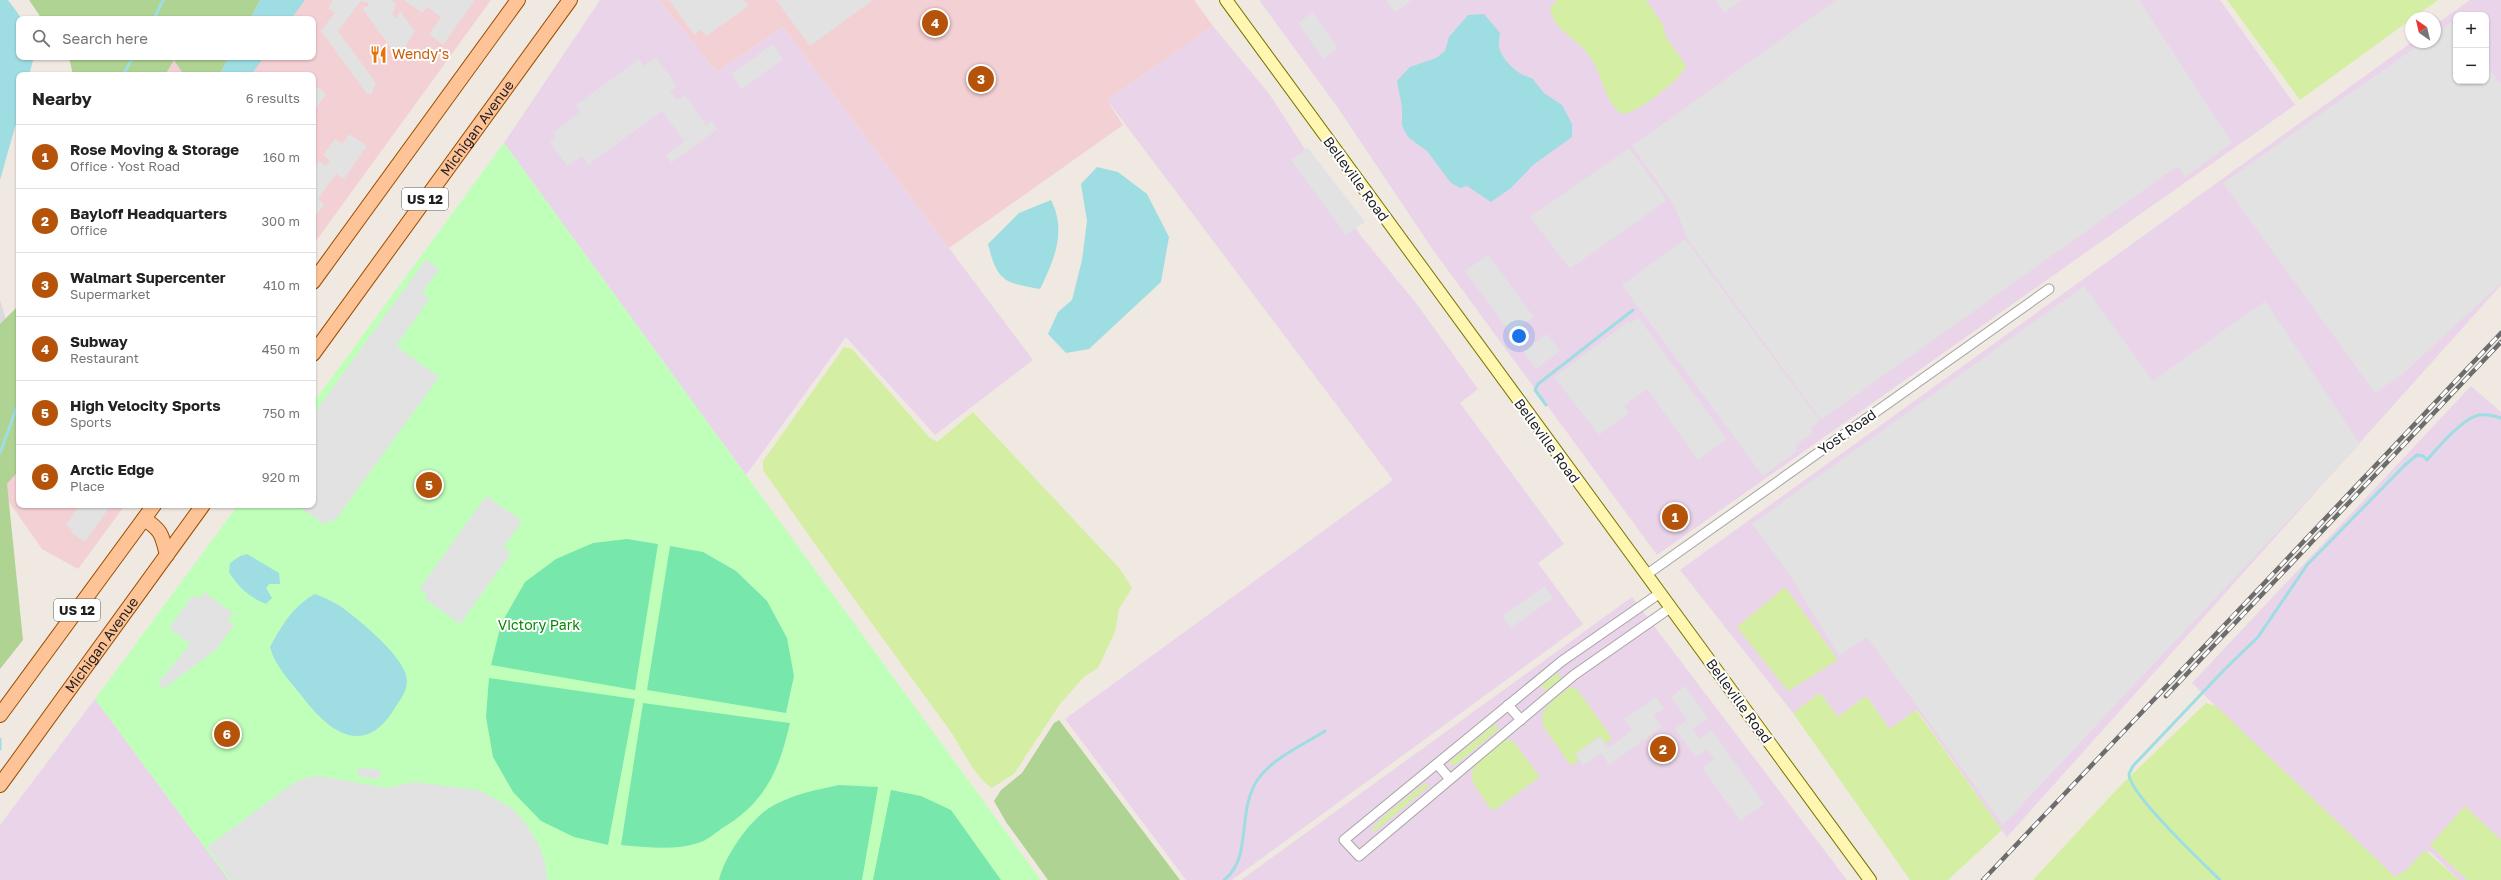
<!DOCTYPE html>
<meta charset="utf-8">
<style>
:root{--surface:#fff;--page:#f2f2f2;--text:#222;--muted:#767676;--line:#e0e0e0;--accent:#b45309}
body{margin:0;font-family:"Golos Text",sans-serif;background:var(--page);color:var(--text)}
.controls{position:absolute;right:12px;top:12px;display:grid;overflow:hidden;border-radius:8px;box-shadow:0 1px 3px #0004}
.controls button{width:36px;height:36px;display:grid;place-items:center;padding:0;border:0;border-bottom:1px solid var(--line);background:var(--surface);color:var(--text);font:20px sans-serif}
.compass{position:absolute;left:2405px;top:12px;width:36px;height:36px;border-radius:50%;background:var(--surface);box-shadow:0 1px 3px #0004;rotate:326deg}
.you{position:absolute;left:1519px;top:336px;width:14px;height:14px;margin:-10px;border:3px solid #fff;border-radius:50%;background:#1a73e8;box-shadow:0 0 0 6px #1a73e833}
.badge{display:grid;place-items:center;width:26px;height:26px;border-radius:50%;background:var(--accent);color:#fff;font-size:13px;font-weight:700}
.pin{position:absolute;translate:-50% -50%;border:2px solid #fff;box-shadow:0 1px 4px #0006}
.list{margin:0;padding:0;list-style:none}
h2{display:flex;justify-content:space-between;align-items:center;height:52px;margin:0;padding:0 16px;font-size:17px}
h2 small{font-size:13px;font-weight:400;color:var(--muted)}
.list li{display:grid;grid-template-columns:26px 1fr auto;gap:12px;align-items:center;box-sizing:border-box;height:64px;padding:0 16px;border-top:1px solid var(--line)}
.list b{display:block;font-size:15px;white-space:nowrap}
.list p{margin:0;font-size:13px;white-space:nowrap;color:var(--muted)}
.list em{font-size:13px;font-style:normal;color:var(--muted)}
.icon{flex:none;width:22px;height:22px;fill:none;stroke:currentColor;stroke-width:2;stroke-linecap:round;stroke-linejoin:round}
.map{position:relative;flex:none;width:2501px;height:880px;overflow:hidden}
.search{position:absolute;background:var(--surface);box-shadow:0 1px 3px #0004;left:16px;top:16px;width:300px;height:44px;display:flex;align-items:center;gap:10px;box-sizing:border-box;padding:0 14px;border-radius:8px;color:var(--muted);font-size:15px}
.panel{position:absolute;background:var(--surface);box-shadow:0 1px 3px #0004;left:16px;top:72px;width:300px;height:436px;border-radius:8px}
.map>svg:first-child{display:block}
.residential{fill:#dcdadb}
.commercial{fill:#f3d0d3}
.industrial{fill:#ead4e9;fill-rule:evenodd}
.grass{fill:#d4efa3}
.forest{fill:#afd393}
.park{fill:#bfffba}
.pitch{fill:#78e7ac}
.parking{fill:#e2e2e2}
.water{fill:#9edde2}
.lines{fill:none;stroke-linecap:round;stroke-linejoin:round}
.stream{stroke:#9edde2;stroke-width:3}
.minor-casing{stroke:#a5a5a5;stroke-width:11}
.secondary-casing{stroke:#797400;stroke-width:14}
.primary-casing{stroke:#974f00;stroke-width:16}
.minor{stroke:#fff;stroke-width:9}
.secondary{stroke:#fff7b1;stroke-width:12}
.primary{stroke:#ffc398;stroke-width:14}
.rail-casing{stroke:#6c6c6c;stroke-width:4.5}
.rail{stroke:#fff;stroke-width:3;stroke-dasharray:9;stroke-linecap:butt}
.labels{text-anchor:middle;stroke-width:4;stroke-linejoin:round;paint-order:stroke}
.shield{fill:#fff;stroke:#626262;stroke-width:1}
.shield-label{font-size:13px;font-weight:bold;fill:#1e1e1e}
.food-label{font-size:14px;fill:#c56008;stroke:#fff;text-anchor:start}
.street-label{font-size:14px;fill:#1e1e1e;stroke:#fff}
.park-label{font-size:14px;fill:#098700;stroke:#fff}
</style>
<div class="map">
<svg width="2501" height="880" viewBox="0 0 2501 880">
<rect width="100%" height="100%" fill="#f0e9e2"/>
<!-- residential -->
<polygon class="residential" points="0,300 6,320 0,324"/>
<!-- commercial -->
<g class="commercial">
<polygon points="195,0 491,0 313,245 313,75 147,75 159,57 313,57 313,19 183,19"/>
<polygon points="659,0 1194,0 1213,26 1107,100 1123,125 949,248 783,27 717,72"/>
<polygon points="19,445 19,505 125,505 78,569 42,549 0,489 0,475"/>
</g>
<!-- industrial -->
<g class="industrial">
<polygon points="600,0 659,0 717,72 783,27 1033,360 935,435 846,337 746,475 504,143"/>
<polygon points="1259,0 2220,0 2295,105 1657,555 1433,250 1338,108"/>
<path d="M2470 0H2501V285L2007 837 1917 710 1890 729 1866 696 1838 717 1820 693 1793 713 1680 570 2412 42H2435V25ZM2456 15H2486V81H2456Z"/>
<polygon points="1213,26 1270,95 1361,236 1416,303 1478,389 1460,403 1564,544 1538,563 1583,624 1232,880 1186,880 1065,719 1393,480 1107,100"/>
<polygon points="2471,386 2501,412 2501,880 2459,880 2429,851 2394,880 2192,683"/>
<polygon points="1632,597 1847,880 1241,880"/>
<polygon points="95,699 229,880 0,880 0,825"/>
</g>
<!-- grass -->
<g class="grass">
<path d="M1557 0H1646L1662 23 1667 39 1686 65C1683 78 1637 114 1622 114 1604 102 1603 75 1591 58 1580 40 1553 31 1550 8Z"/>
<polygon points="2227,0 2438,0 2300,100"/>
<path d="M844 347 852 349 929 437 937 442 973 412 1120 569 1132 588 1119 609 1115 632 1098 668 1084 677 1060 704 1014 774 992 788C972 775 961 745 946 725 884 641 823 556 763 470V461Z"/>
<polygon points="1785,587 1838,660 1788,691 1737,627"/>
<polygon points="1557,673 1562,678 1545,691 1541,686"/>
<path d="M1570 687 1577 689 1612 738 1605 744 1600 736 1575 754 1579 760 1571 766 1543 726C1538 707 1557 698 1570 687Z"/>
<polygon points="1820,693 1838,717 1866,696 1890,729 1916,710 2002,830 1948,880 1910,880 1793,713"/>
<polygon points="2206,703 2216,706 2395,877 2406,870 2425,850 2459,880 2033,880 2119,787"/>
<polygon points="1495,724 1499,729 1454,766 1449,762"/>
<path d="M1505 740 1513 741 1540 777 1493 811C1460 768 1466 773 1505 740Z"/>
<polygon points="1425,783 1429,786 1374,832 1372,829 1384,816"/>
<polygon points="2465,806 2501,840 2501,880 2467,880 2430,845"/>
</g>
<!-- forest -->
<g class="forest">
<polygon points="29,0 260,0 250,19 42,19"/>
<polygon points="69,57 229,57 219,75 184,75 174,60 165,75 73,75"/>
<polygon points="19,305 19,470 7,484 23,640 0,669 0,324"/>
<polygon points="1059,720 1180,880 1048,880 1006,822 994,801 1001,790 1022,773 1054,723"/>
</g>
<!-- park -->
<polygon class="park" points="504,143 1041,880 229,880 95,699 238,505 313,505 313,403"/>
<!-- pitch -->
<g class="pitch">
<polygon points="627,539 658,544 635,690 491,665 501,624 525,582 556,559 593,543"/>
<polygon points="670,546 703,552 736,571 767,601 787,638 794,676 786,713 647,690"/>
<polygon points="489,678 635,699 608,845 574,837 541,821 513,792 493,757 486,717"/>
<path d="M643 703 790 723C779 771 765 803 721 829 714 834 706 841 698 843 674 851 646 847 621 845Z"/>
<path d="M839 785 878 787 862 880H719C724 857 749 821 769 808 790 795 815 790 839 785Z"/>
<polygon points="891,790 921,796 951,810 1001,880 873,880"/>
</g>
<!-- parking -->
<g class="parking">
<polygon points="333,0 392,0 396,5 392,14 396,19 400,11 415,31 403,50 393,51 364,11 363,7 368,6 368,3 361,1 338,31 376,83 371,95 367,94 321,31 335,12 328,9"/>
<polygon points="404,0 475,0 443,45 429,34 441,17 427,7 422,13"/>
<polygon points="669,0 744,0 749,6 706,36 701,30 694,35"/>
<polygon points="776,0 873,0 810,46"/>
<polygon points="1386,0 1412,0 1395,13"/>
<polygon points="1715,0 1742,0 1724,13"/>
<polygon points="1836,0 2139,0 2232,143 2185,177 2179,168 2175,168 1821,420 1687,238 1675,207 1632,146"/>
<polygon points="1313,12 1338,48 1323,59 1298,23"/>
<polygon points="2451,22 2456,28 2456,81 2486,81 2486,65 2501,84 2501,283 2403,374 2375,393 2223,183 2423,42 2435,42 2435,33"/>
<polygon points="773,44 783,59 742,89 731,74"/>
<polygon points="656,57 677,86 670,91 677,100 685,95 706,125 684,141 662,111 588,165 582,156 567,166 550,142 556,137 553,133 580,112 576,105 639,59 644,66"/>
<polygon points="313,84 326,94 317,107 313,104"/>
<polygon points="712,121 718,129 671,163 666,155"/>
<polygon points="349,134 367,146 344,179 336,174 318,199 324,204 313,220 313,169 319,161 326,166 330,160 323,155 335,139 342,144"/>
<polygon points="1308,148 1365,222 1346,235 1291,160"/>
<polygon points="1629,148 1667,200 1570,269 1530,217"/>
<polygon points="1685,239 1820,421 1811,428 1813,433 1796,445 1797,451 1763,476 1622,285"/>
<polygon points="1488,255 1534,317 1511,334 1465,271"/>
<polygon points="426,259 439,269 422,293 430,298 396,346 439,377 334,522 329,519 325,525 297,505 313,505 313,415"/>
<polygon points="2084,286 2153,381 2265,301 2360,444 2003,825 1867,637 1839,656 1788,572 1752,524"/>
<polygon points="1638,317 1727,439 1698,460 1647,389 1624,406 1629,413 1599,435 1554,377 1629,321 1631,323"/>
<polygon points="1547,334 1560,351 1536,369 1523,351"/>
<polygon points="486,496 522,521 504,547 511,553 460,624 424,598 427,594 420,588"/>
<polygon points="80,505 111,505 85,542 71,532 72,530 66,525"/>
<polygon points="1545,586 1553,598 1511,628 1502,616"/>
<polygon points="204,592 233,613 228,620 234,625 216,650 163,689 158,683 190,644 169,628 193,595 199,599"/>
<polygon points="1685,686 1708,718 1693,729 1700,739 1712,730 1764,804 1740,821 1702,768 1714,759 1707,749 1696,757 1675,729 1687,720 1671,697"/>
<polygon points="1656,697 1664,708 1654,716 1662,727 1609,765 1601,753 1583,766 1575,754 1600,736 1608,747 1619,740 1632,730 1624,719"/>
<polygon points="358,768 381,770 379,779 357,776"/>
<polygon points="319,776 388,788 414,782 478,790 512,808 526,824 537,841 545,861 547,880 231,880 207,847 292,784 305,778"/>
</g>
<!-- water -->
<g class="water">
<polygon points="0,0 8,0 22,19 19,19 19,57 34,57 29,75 19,75 19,113 0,180"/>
<polygon points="260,0 305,0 291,19 250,19"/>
<path d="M1484 14 1500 33C1500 37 1498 42 1499 46 1501 60 1519 76 1532 78L1544 93 1562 105 1572 124V137L1533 165 1511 188 1491 202 1467 186 1460 188 1451 183 1427 151 1409 138 1405 132 1402 125V107L1397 81 1410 67 1436 58 1445 51 1449 37 1468 15Z"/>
<polygon points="229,57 264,57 251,75 219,75"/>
<polygon points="1097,167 1118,172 1147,194 1169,237 1161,282 1089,349 1066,353 1048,334 1058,312 1072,300 1082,260 1087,221 1081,184"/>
<path d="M1051 200C1067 232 1054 260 1040 289 1004 283 997 281 988 244L1019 213Z"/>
<path d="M247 554 279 573 280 584H269L266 588 272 598 266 604C249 597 238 587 229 572L230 563 240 556Z"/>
<path d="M315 594C323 597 332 601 340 606 357 618 408 659 407 681 407 693 397 704 391 714 360 758 326 728 301 695 289 680 275 666 270 647 282 625 293 606 315 594Z"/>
</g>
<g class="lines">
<!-- stream -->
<g class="stream">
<polyline points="154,19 163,0"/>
<polyline points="123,75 133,57"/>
<polyline points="1546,405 1535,390 1538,384 1633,310"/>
<polyline points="0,453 17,407 19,396"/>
<polyline points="0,749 0,739"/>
<path d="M1224 880C1253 858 1236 811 1258 779 1273 758 1303 745 1325 731"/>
<path d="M2220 880C2204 864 2128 793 2129 774L2133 766 2224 670 2258 637 2307 565 2405 465 2417 455 2423 456 2427 460C2438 447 2463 418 2479 415 2486 414 2495 416 2501 418"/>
</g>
<defs>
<g id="minor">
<polyline points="1646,575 2049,289"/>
<polyline points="1660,593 1562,661 1344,840 1359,856 1574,675 1670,608"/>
<polyline points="1508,705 1521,720"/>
<polyline points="1437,764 1450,779"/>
</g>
<polyline id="secondary" points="1226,0 1870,880"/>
<g id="primary">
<polyline points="313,282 518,0"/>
<path id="s1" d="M313 354 570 0"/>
<path d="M144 519C162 530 162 536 167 555"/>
<polyline points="0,715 154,505"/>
<path id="s2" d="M0 785 203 505"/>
</g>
</defs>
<!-- minor casing -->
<use href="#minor" class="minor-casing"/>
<!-- secondary casing -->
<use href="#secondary" class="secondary-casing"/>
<!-- primary casing -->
<use href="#primary" class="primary-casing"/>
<!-- minor -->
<use href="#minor" class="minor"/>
<!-- secondary -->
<use href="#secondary" class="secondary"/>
<!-- primary -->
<use href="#primary" class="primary"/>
<defs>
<g id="rail">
<polyline points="2166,696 2501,342"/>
<polyline points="1983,880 2501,333"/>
</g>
</defs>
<!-- rail casing -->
<use href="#rail" class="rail-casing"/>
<!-- rail -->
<use href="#rail" class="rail"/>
</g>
<!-- icons -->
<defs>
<symbol id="restaurant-bare" viewBox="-9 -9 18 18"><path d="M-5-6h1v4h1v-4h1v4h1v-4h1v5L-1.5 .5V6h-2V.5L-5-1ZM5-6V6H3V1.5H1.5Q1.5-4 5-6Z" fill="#e8710a" stroke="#fff" stroke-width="2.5" paint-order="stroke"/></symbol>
</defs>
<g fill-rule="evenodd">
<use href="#restaurant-bare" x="366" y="42" width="25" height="25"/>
</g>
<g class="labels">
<!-- shield labels -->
<g class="shield">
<rect x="402" y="188" width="46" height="22" rx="3"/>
<rect x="54" y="599" width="46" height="22" rx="3"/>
</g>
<g class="shield-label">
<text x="425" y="204">US 12</text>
<text x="77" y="615">US 12</text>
</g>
<!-- food labels -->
<g class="food-label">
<text x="392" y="59">Wendy's</text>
</g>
<!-- street labels -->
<g class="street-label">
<text dy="5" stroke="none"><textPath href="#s1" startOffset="279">Michigan Avenue</textPath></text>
<text transform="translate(1356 179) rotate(54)" y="5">Belleville Road</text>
<text transform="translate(1847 432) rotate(-35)" y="5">Yost Road</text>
<text transform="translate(1547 441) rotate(54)" y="5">Belleville Road</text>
<text dy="5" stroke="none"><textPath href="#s2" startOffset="173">Michigan Avenue</textPath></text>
<text transform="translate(1739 701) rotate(54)" y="5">Belleville Road</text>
</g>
<!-- park labels -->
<g class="park-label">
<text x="539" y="630">Victory Park</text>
</g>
</g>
</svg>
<div class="controls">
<button>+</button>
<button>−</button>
</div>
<svg class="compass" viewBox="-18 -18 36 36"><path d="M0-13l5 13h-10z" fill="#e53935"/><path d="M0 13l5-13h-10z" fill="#767676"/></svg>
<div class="you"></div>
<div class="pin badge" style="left:1675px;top:517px">1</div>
<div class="pin badge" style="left:1663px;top:749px">2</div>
<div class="pin badge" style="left:981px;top:79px">3</div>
<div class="pin badge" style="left:935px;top:23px">4</div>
<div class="pin badge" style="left:429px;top:485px">5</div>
<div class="pin badge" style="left:227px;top:734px">6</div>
<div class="search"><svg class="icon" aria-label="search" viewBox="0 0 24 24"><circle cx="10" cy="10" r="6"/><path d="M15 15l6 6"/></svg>Search here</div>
<section class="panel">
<h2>Nearby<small>6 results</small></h2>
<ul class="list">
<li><span class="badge">1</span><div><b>Rose Moving &amp; Storage</b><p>Office · Yost Road</p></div><em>160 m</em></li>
<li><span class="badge">2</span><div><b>Bayloff Headquarters</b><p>Office</p></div><em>300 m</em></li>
<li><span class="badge">3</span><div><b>Walmart Supercenter</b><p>Supermarket</p></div><em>410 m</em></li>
<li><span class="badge">4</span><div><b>Subway</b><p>Restaurant</p></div><em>450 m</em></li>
<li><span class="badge">5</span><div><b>High Velocity Sports</b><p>Sports</p></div><em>750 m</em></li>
<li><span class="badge">6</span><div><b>Arctic Edge</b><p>Place</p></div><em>920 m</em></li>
</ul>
</section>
</div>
